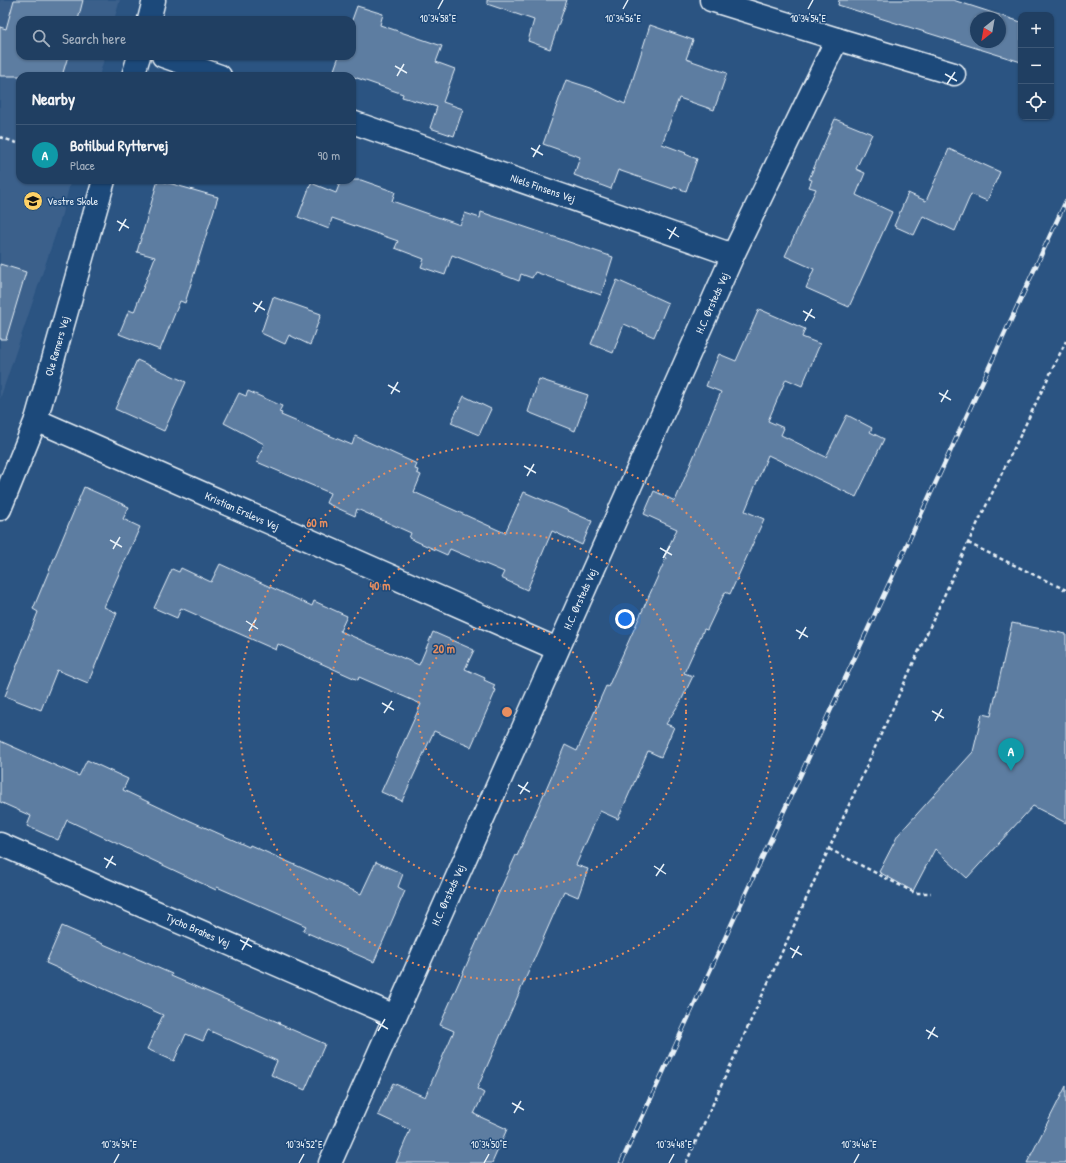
<!DOCTYPE html>
<meta charset="utf-8">
<style>
:root{--surface:#203f62;--page:#284668;--text:#f1f3f6;--muted:#a2afbe;--line:#3d5877;--accent:#95b2f1}
body{margin:0;font-family:"Patrick Hand",sans-serif;background:var(--page);color:var(--text)}
.controls{position:absolute;right:12px;top:12px;display:grid;overflow:hidden;border-radius:8px;box-shadow:0 1px 3px #0004}
.controls button{width:36px;height:36px;display:grid;place-items:center;padding:0;border:0;border-bottom:1px solid var(--line);background:var(--surface);color:var(--text);font:20px sans-serif}
.compass{position:absolute;left:970px;top:12px;width:36px;height:36px;border-radius:50%;background:var(--surface);box-shadow:0 1px 3px #0004;rotate:211deg}
.you{position:absolute;left:625px;top:619px;width:14px;height:14px;margin:-10px;border:3px solid #fff;border-radius:50%;background:#1a73e8;box-shadow:0 0 0 6px #1a73e833}
.badge{display:grid;place-items:center;width:26px;height:26px;border-radius:50%;background:var(--accent);color:#fff;font-size:13px;font-weight:700}
.pin{position:absolute;translate:-50% -33px;filter:drop-shadow(0 1px 2px #0008)}
.pin::after{content:'';position:absolute;top:21px;width:14px;height:12px;background:inherit;clip-path:polygon(0 0,100% 0,50% 100%)}
.list{margin:0;padding:0;list-style:none}
h2{display:flex;justify-content:space-between;align-items:center;height:52px;margin:0;padding:0 16px;font-size:17px}
h2 small{font-size:13px;font-weight:400;color:var(--muted)}
.list li{display:grid;grid-template-columns:26px 1fr auto;gap:12px;align-items:center;box-sizing:border-box;height:60px;padding:0 16px;border-top:1px solid var(--line)}
.list b{display:block;font-size:15px;white-space:nowrap}
.list p{margin:0;font-size:13px;white-space:nowrap;color:var(--muted)}
.list em{font-size:13px;font-style:normal;color:var(--muted)}
.icon{flex:none;width:22px;height:22px;fill:none;stroke:currentColor;stroke-width:2;stroke-linecap:round;stroke-linejoin:round}
.map{position:relative;flex:none;width:1066px;height:1163px;overflow:hidden}
.search{position:absolute;background:var(--surface);box-shadow:0 1px 3px #0004;left:16px;top:16px;width:340px;height:44px;display:flex;align-items:center;gap:10px;box-sizing:border-box;padding:0 14px;border-radius:12px;color:var(--muted);font-size:15px}
.panel{position:absolute;background:var(--surface);box-shadow:0 1px 3px #0004;left:16px;top:72px;width:340px;height:112px;border-radius:12px}
.map>svg:first-child{display:block}
.built{fill:#3a608b}
.building{fill:#5d7da1;stroke:#e8f1f8;fill-rule:evenodd}
.lines{fill:none;stroke-linecap:round;stroke-linejoin:round}
.street-casing{stroke:#e8f1f8;stroke-width:25}
.secondary-casing{stroke:#e8f1f8;stroke-width:25}
.path{stroke:#e8f1f8;stroke-width:2.5;stroke-dasharray:4 3;stroke-linecap:butt}
.street{stroke:#1f4a7a;stroke-width:22}
.secondary{stroke:#1f4a7a;stroke-width:22}
.rail-casing{stroke:#e8f1f8;stroke-width:4.5}
.rail{stroke:#1f4a7a;stroke-width:3;stroke-dasharray:9;stroke-linecap:butt}
.ticks{fill:none;stroke:#e8f1f8;stroke-width:1.5}
.ring{fill:none;stroke:#e88e5f;stroke-width:2;stroke-dasharray:2 4}
.labels{text-anchor:middle;stroke-width:3;stroke-linejoin:round;paint-order:stroke}
.street-label{font-size:11px;fill:#e8f1f8;stroke:#1f4a7a}
.poi-label{font-size:11px;fill:#e8f1f8;stroke:#1f4a7a;text-anchor:start}
.ticks-label{font-size:10px;text-anchor:middle;fill:#e8f1f8;stroke:#1f4a7a;stroke-width:3;stroke-linejoin:round;paint-order:stroke}
.centre{fill:#e88e5f;stroke:#1f4a7a;stroke-width:2}
.ring-label{font-size:12px;text-anchor:middle;font-weight:bold;fill:#e88e5f;stroke:#1f4a7a;stroke-width:3;stroke-linejoin:round;paint-order:stroke}
</style>
<div class="map">
<svg width="1066" height="1163" viewBox="0 0 1066 1163">
<rect width="100%" height="100%" fill="#2b5482"/>
<filter id="ink" filterUnits="userSpaceOnUse"><feTurbulence type="fractalNoise" baseFrequency=".025" numOctaves="2"/><feDisplacementMap in="SourceGraphic" scale="8" xChannelSelector="R" yChannelSelector="G"/><feConvolveMatrix kernelMatrix="1 2 1 2 8 2 1 2 1" color-interpolation-filters="sRGB"/></filter>
<g filter="url(#ink)">
<!-- built -->
<polygon class="built" points="0,0 120,0 114,20 20,20 20,56 105,56 99,76 20,76 20,180 71,180 60,221 0,399"/>
<!-- building -->
<g class="building">
<polygon points="14,0 83,0 78,20 20,20 20,56 68,56 62,76 0,76 0,27 6,29"/>
<polygon points="487,0 567,0 550,49 528,41 534,20 487,4"/>
<path d="M839 0H953L1021 22V62L838 5ZM976 18H1000V42H976Z"/>
<polygon points="357,6 383,14 380,25 442,46 436,62 455,69 443,102 463,109 454,136 430,128 437,107 402,97 403,94 334,70 339,56 352,56 352,20"/>
<polygon points="650,25 693,40 686,59 727,73 714,110 679,98 662,144 686,153 685,154 697,159 686,191 674,187 673,189 618,170 611,189 574,175 580,157 543,144 566,80 591,88 625,104"/>
<polygon points="835,119 872,134 856,169 865,173 856,195 892,212 849,307 806,288 814,269 785,256 816,189 809,187 812,180 809,179"/>
<polygon points="949,149 1000,172 987,201 971,194 955,231 923,216 914,235 894,226 908,193 926,201"/>
<polygon points="158,180 218,197 185,303 180,301 160,350 119,334 129,310 134,312 155,257 137,252"/>
<polygon points="341,180 361,180 395,192 392,201 460,225 465,213 480,218 481,212 613,257 601,295 535,272 532,278 521,274 519,281 452,255 445,275 421,267 424,259 395,248 398,241 332,218 329,229 298,217 311,183 336,193"/>
<polygon points="0,264 26,272 6,339 0,339"/>
<polygon points="617,280 668,303 654,337 624,324 613,353 591,344"/>
<polygon points="273,297 321,314 310,345 289,335 285,344 261,333"/>
<polygon points="759,309 805,329 802,337 820,344 802,386 786,379 768,421 784,428 781,435 826,457 847,415 872,428 870,432 884,439 856,497 768,455 745,511 764,519 730,594 725,592 707,630 704,629 684,673 693,676 681,701 666,724 674,727 661,757 648,751 618,819 600,811 576,865 588,869 578,897 564,891 477,1089 484,1093 474,1114 507,1129 492,1163 396,1163 410,1130 378,1115 393,1083 425,1097 454,1031 440,1025 481,932 516,855 517,856 565,745 577,751 606,686 608,687 666,558 664,557 677,529 644,514 654,491 675,501 721,392 706,386 719,354 736,361"/>
<polygon points="137,360 186,382 164,431 115,409"/>
<polygon points="539,379 588,395 575,431 528,412"/>
<polygon points="248,391 282,406 279,412 282,413 281,415 352,445 355,436 417,464 415,469 418,470 417,473 421,475 414,492 505,533 524,492 592,521 582,545 552,531 527,590 501,578 504,572 450,549 447,555 409,538 411,533 357,509 355,516 326,503 330,493 257,462 264,444 224,423 239,393 246,396"/>
<polygon points="464,396 491,409 479,435 451,423"/>
<polygon points="84,487 129,507 123,519 140,527 104,607 117,613 88,683 57,670 41,710 5,696 38,612 33,609"/>
<polygon points="220,564 312,606 314,601 347,616 340,631 419,665 433,632 474,650 465,669 485,678 484,680 495,685 493,689 496,690 471,747 434,731 402,801 381,792 421,704 359,677 358,680 278,644 276,650 181,608 177,618 154,608 172,569 179,572 181,568 211,582"/>
<polygon points="1012,623 1066,634 1066,823 1033,806 967,878 935,849 913,891 879,872 898,835 973,752 982,714 991,716"/>
<polygon points="0,741 79,776 87,760 128,779 123,790 184,819 184,818 249,847 250,845 361,894 376,862 403,874 398,887 405,891 374,962 303,931 306,926 217,887 216,890 67,820 58,840 27,826 31,816 0,802"/>
<polygon points="62,926 172,974 171,976 280,1023 279,1024 325,1044 305,1090 271,1075 277,1061 208,1030 203,1041 186,1034 174,1061 147,1049 163,1015 46,963"/>
<polygon points="1066,1086 1066,1163 1027,1163"/>
</g>
<g class="lines">
<defs>
<g id="street">
<polyline points="711,0 837,39"/>
<polyline points="163,56 220,76"/>
<polyline points="352,122 733,255"/>
<polyline points="36,420 557,649"/>
<polyline points="0,844 395,1016"/>
<polyline points="330,1163 733,255 837,39 954,74"/>
</g>
<g id="secondary">
<polyline points="149,20 154,0"/>
<polyline points="133,76 139,56"/>
<polyline points="0,509 36,420 104,180"/>
</g>
</defs>
<!-- street casing -->
<use href="#street" class="street-casing"/>
<!-- secondary casing -->
<use href="#secondary" class="secondary-casing"/>
<!-- path -->
<g class="path">
<polyline points="0,137 20,144"/>
<polyline points="968,543 1066,590"/>
<polyline points="829,849 915,893 931,893"/>
<polyline points="686,1163 968,543 1066,341"/>
</g>
<!-- street -->
<use href="#street" class="street"/>
<!-- secondary -->
<use href="#secondary" class="secondary"/>
<defs>
<polyline id="rail" points="621,1163 1066,201"/>
</defs>
<!-- rail casing -->
<use href="#rail" class="rail-casing"/>
<!-- rail -->
<use href="#rail" class="rail"/>
</g>
</g>
<!-- ticks -->
<path class="ticks" d="M438 9 443 0M623 9 628 0M808 9 813 0M395 66 407 73M945 74 957 81M397 76 404 64M947 84 955 72M531 148 543 155M533 157 540 145M117 221 129 228M667 229 679 237M119 231 126 219M669 239 676 227M253 303 265 310M803 311 815 318M255 312 262 301M805 321 812 309M388 385 400 392M939 393 951 400M391 394 398 382M941 402 948 390M524 466 536 473M527 476 534 464M110 540 122 547M660 548 672 555M113 549 120 537M663 558 670 546M246 621 258 629M796 630 808 637M249 631 256 619M799 639 806 627M382 703 394 710M932 711 944 718M384 713 392 701M935 721 942 709M518 785 530 792M520 794 528 782M104 858 116 865M654 866 666 874M106 868 113 856M656 876 664 864M240 940 252 947M790 948 802 955M242 950 249 938M792 958 799 946M376 1022 388 1029M926 1030 938 1037M378 1031 385 1019M928 1039 935 1027M512 1103 524 1110M514 1113 521 1101M114 1163 119 1154M299 1163 304 1154M484 1163 489 1154M669 1163 674 1154M854 1163 859 1154"/>
<!-- distance rings -->
<g class="ring">
<circle cx="507" cy="712" r="89"/>
<circle cx="507" cy="712" r="179"/>
<circle cx="507" cy="712" r="268"/>
</g>
<!-- icons -->
<defs>
<symbol id="school-disc" viewBox="-11 -11 22 22"><circle r="9.5" fill="#ffd166" stroke="#1f4a7a"/><path d="M0-5L7-2L0 1L-7-2ZM-4 1L0 2.5L4 1V4Q0 6-4 4Z" fill="#111"/></symbol>
</defs>
<g fill-rule="evenodd">
<use href="#school-disc" x="22" y="190" width="22" height="22"/>
</g>
<g class="labels">
<!-- street labels -->
<g class="street-label">
<text transform="translate(543 188) rotate(19)" y="4">Niels Finsens Vej</text>
<text transform="translate(712 303) rotate(-66)" y="4">H.C. Ørsteds Vej</text>
<text transform="translate(57 346) rotate(-74)" y="4">Ole Rømers Vej</text>
<text transform="translate(242 511) rotate(24)" y="4">Kristian Erslevs Vej</text>
<text transform="translate(580 599) rotate(-66)" y="4">H.C. Ørsteds Vej</text>
<text transform="translate(448 895) rotate(-66)" y="4">H.C. Ørsteds Vej</text>
<text transform="translate(198 930) rotate(24)" y="4">Tycho Brahes Vej</text>
</g>
<!-- poi labels -->
<g class="poi-label">
<text x="47" y="205">Vestre Skole</text>
</g>
</g>
<g class="ticks-label">
<text x="438" y="22">10°34'58"E</text>
<text x="623" y="22">10°34'56"E</text>
<text x="808" y="22">10°34'54"E</text>
<text x="119" y="1148">10°34'54"E</text>
<text x="304" y="1148">10°34'52"E</text>
<text x="489" y="1148">10°34'50"E</text>
<text x="674" y="1148">10°34'48"E</text>
<text x="859" y="1148">10°34'46"E</text>
</g>
<circle cx="507" cy="712" r="6" class="centre"/>
<g class="ring-label">
<text x="317" y="527">60 m</text>
<text x="380" y="590">40 m</text>
<text x="444" y="653">20 m</text>
</g>
</svg>
<div class="controls">
<button>+</button>
<button>−</button>
<button><svg class="icon" aria-label="locate" viewBox="0 0 24 24"><circle cx="12" cy="12" r="6"/><path d="M12 2v4M12 18v4M2 12h4M18 12h4"/></svg></button>
</div>
<svg class="compass" viewBox="-18 -18 36 36"><path d="M0-13l5 13h-10z" fill="#e53935"/><path d="M0 13l5-13h-10z" fill="#a2afbe"/></svg>
<div class="you"></div>
<div class="pin badge" style="left:1011px;top:771px;background:#0f9aa8">A</div>
<div class="search"><svg class="icon" aria-label="search" viewBox="0 0 24 24"><circle cx="10" cy="10" r="6"/><path d="M15 15l6 6"/></svg>Search here</div>
<section class="panel">
<h2>Nearby<small></small></h2>
<ul class="list">
<li><span class="badge" style="background:#0f9aa8">A</span><div><b>Botilbud Ryttervej</b><p>Place</p></div><em>90 m</em></li>
</ul>
</section>
</div>
